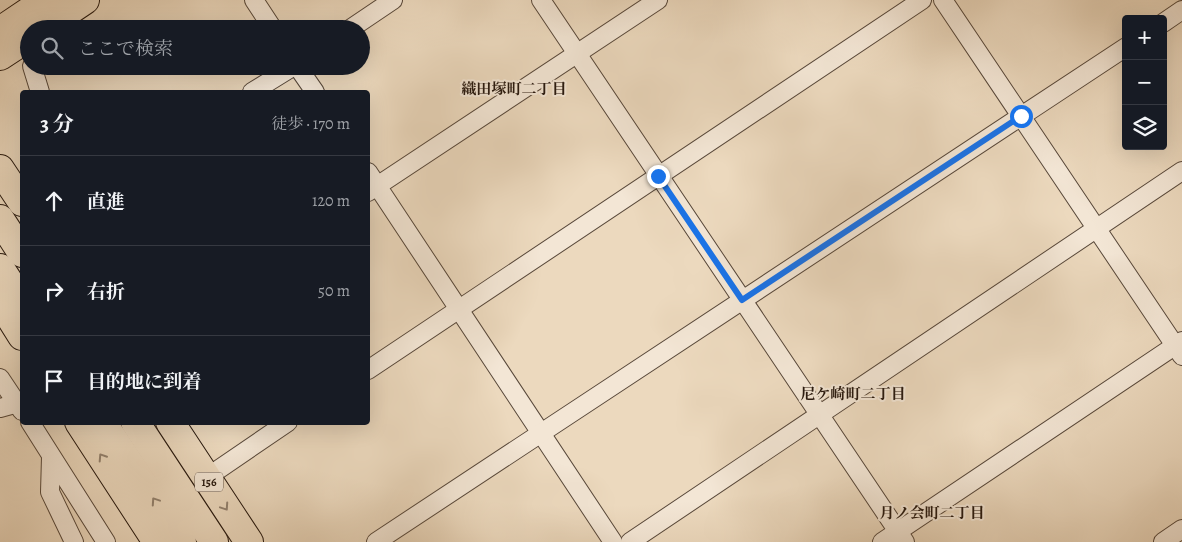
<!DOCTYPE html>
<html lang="ja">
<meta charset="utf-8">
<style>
:root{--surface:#171b24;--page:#242831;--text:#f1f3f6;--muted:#9ea1a6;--line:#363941}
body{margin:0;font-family:Alegreya,"Noto Serif JP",serif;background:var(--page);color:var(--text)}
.controls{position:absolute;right:15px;top:15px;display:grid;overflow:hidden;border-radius:5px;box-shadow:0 5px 20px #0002}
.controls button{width:45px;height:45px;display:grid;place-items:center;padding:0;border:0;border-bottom:1px solid var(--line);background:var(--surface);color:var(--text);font:25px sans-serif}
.stop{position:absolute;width:15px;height:15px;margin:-11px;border:4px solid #1a73e8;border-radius:50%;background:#fff}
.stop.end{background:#1a73e8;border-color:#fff;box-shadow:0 1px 5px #0008}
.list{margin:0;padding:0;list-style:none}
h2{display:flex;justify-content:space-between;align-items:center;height:65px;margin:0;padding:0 20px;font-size:21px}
h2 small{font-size:16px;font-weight:400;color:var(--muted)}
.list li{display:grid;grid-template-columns:32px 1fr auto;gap:15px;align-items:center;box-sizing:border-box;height:90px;padding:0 20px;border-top:1px solid var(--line)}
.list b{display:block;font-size:19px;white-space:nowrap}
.list em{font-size:16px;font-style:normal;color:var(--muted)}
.icon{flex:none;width:28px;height:28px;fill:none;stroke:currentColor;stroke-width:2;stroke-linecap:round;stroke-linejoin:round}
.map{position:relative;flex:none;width:1182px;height:542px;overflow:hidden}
.search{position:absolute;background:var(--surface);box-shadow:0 5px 20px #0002;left:20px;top:20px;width:350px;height:55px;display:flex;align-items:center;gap:12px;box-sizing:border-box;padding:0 18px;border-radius:28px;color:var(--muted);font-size:19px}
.panel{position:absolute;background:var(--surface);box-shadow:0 5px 20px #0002;left:20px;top:90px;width:350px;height:335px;border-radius:5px}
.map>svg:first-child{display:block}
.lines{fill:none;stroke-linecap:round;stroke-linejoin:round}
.street-casing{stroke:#58483a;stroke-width:20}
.highway-casing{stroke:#27180e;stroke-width:30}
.street{stroke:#f3e6d5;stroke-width:18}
.highway{stroke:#ecd9be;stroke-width:28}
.oneway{stroke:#93826f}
.route{stroke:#1a73e8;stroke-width:6}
.labels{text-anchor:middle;stroke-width:4;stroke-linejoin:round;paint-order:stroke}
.shield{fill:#f3e6d5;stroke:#64564a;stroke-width:1}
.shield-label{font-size:12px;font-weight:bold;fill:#27180e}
.neighbourhood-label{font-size:15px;font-weight:bold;fill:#27180e;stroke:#f3e6d5}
</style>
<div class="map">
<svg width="1182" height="542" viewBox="0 0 1182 542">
<rect width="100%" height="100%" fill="#ecd9be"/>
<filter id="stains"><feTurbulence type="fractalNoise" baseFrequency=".004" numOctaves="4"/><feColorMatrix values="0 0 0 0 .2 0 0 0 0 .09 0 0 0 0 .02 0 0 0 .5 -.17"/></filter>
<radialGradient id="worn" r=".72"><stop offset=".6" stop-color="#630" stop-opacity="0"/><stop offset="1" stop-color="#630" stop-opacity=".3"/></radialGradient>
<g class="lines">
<defs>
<g id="street">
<polyline points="254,0 273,29"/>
<polyline points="541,0 905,542"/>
<polyline points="943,0 1182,356"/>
<polyline points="1163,23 1182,10"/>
<polyline points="350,29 393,0"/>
<polyline points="32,66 40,92"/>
<polyline points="297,66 315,92"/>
<polyline points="252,92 294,66"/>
<polyline points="368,172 613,542"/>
<polyline points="368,192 658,0"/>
<polyline points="368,370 922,0"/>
<polyline points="0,378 22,411"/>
<polyline points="0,408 18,403"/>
<polyline points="30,422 106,542"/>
<polyline points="51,457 50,492 74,542"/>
<polyline points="206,478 288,422"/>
<polyline points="376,542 1126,47"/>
<polyline points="630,542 1182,171"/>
<polyline points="882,542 1182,341"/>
<polyline points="1163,542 1182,529"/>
</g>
<g id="highway">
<polyline points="42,29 85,0"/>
<polyline points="0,31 46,0"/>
<polyline points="0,56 29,37"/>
<polyline points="0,169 22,202"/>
<polyline points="0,219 22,253"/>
<polyline points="0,268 22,302"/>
<polyline points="0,301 22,336"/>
<polyline points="79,422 157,542"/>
<polyline points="102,422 182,542"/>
<polyline points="135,422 214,542"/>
<polyline points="170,422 249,542"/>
</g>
</defs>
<!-- street casing -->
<use href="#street" class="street-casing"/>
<!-- highway casing -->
<use href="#highway" class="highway-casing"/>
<!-- street -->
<use href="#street" class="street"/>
<!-- highway -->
<use href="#highway" class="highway"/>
</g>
<!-- one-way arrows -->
<defs><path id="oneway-chevron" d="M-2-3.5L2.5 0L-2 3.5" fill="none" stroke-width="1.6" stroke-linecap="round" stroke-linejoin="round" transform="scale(1.25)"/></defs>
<g class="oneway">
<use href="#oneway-chevron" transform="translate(102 457) rotate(-123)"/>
<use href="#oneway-chevron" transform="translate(155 501) rotate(-124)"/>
<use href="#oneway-chevron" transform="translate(225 507) rotate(56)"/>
</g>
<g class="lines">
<!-- route -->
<polyline class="route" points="658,176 742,300 1021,116"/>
</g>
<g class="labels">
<!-- shield labels -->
<rect class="shield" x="195" y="472.5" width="28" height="19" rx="4"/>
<g class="shield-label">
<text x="209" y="486">156</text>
</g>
<!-- neighbourhood labels -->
<g class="neighbourhood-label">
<text x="514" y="94">織田塚町二丁目</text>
<text x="853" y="399">尼ケ崎町二丁目</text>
<text x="932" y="518">月ノ会町二丁目</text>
</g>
</g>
<rect width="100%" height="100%" filter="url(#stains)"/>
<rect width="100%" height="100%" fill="url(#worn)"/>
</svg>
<div class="controls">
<button>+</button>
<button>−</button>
<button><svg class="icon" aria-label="layers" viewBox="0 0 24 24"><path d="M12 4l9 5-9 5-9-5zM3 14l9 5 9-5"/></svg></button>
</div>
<div class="stop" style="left:1021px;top:116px"></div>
<div class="stop end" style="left:658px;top:176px"></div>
<div class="search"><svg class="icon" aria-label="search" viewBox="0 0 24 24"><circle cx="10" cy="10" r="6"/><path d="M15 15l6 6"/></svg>ここで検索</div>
<section class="panel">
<h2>3 分<small>徒歩 · 170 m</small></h2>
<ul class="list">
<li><svg class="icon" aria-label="ahead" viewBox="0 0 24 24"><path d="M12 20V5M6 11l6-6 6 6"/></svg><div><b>直進</b></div><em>120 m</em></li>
<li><svg class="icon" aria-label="right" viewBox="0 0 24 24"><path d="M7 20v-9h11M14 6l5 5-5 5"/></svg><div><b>右折</b></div><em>50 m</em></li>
<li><svg class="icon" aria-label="arrive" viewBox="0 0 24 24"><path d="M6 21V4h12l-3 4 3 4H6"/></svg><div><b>目的地に到着</b></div></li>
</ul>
</section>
</div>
